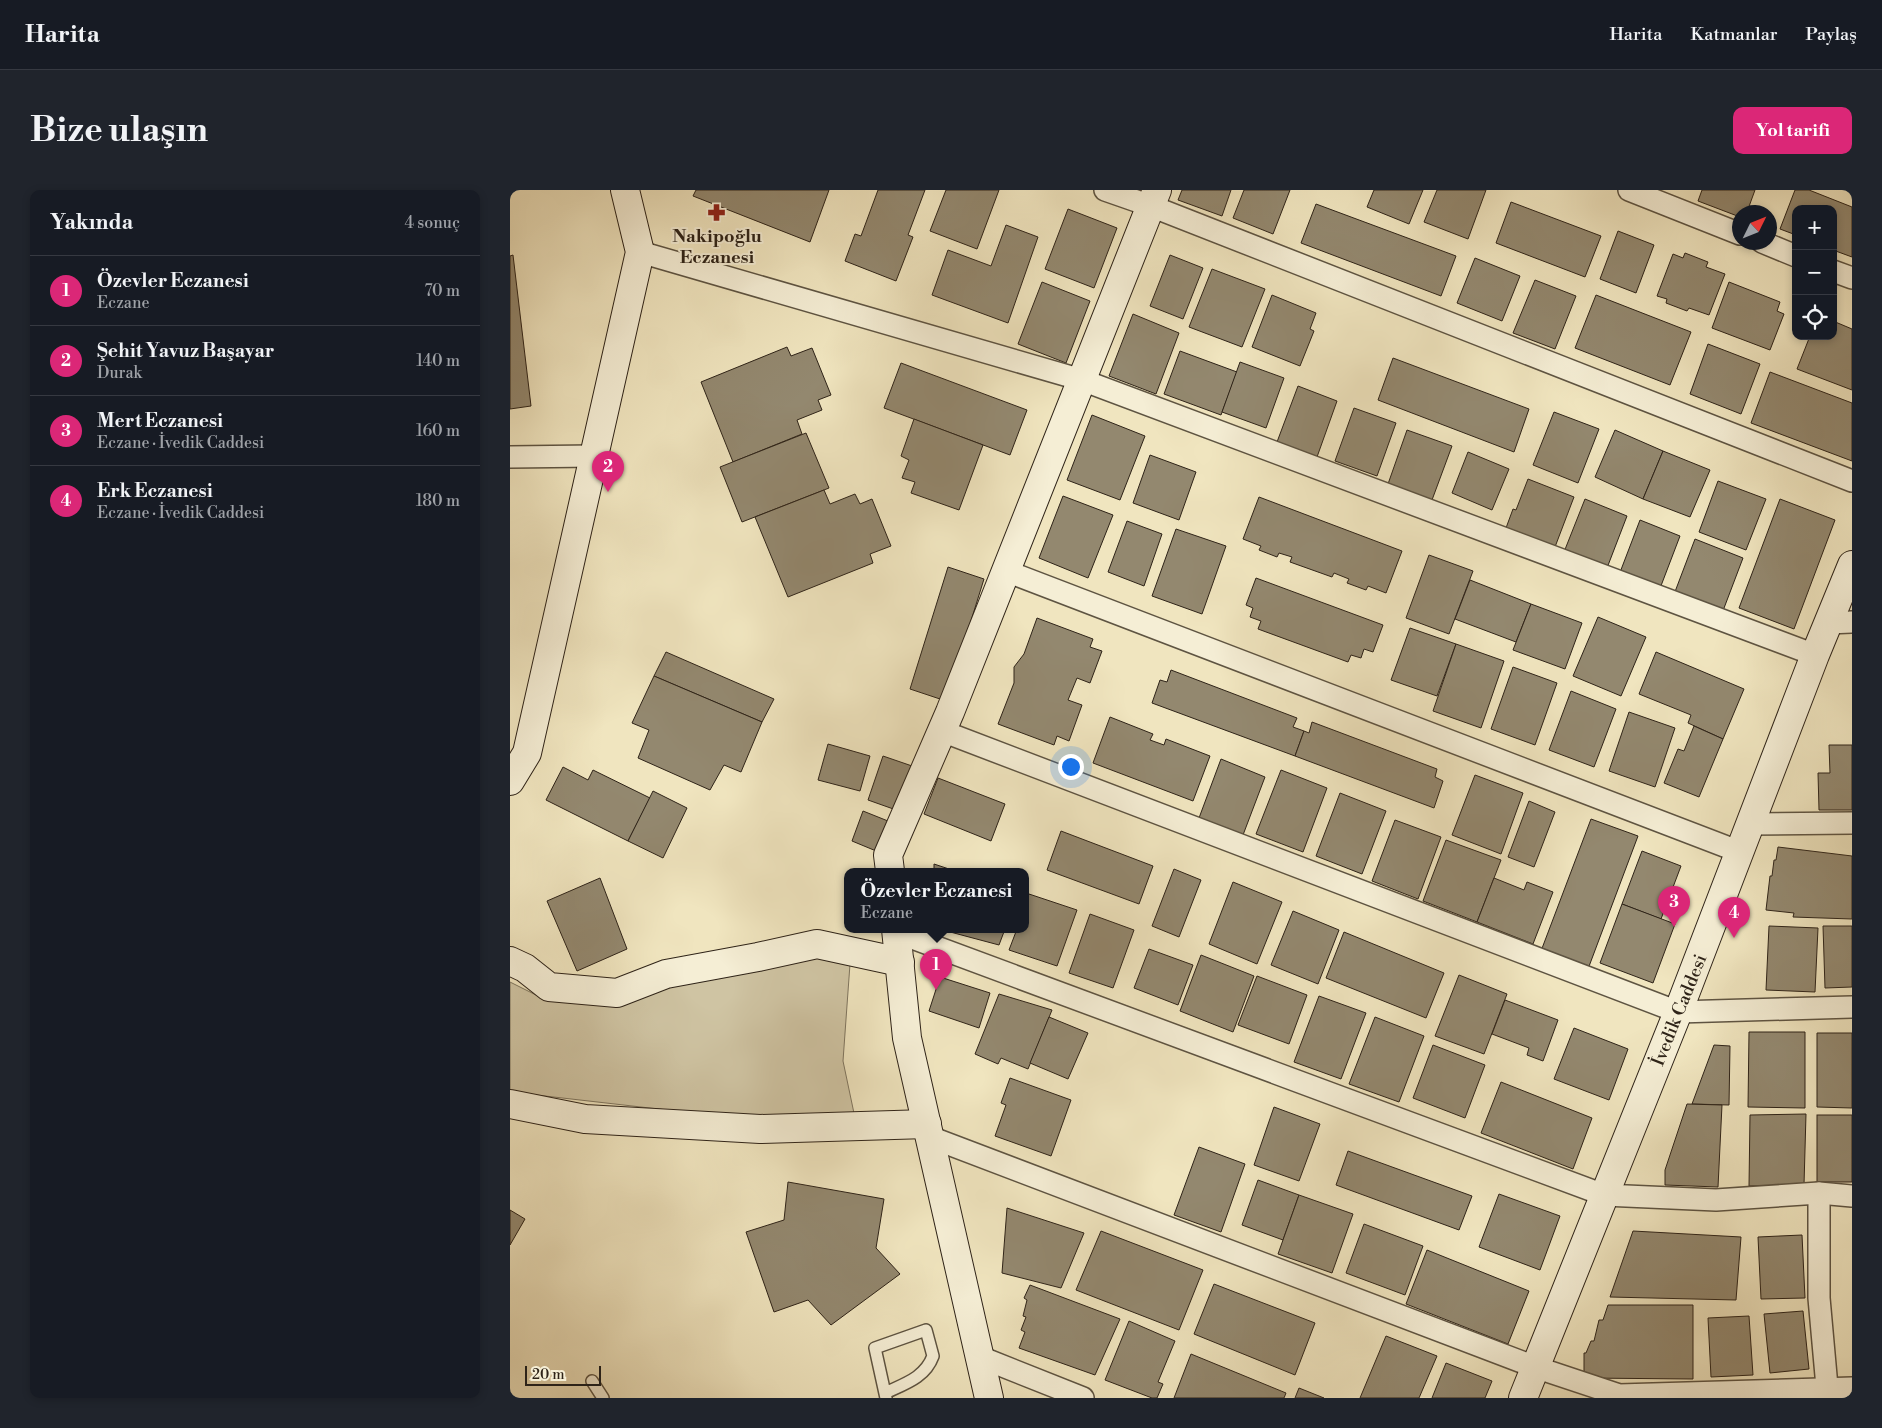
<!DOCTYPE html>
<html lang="tr">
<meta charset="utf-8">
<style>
:root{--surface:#171b24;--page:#20242c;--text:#f1f3f6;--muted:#9ea1a6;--line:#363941;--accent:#db2777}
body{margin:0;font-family:"Libre Bodoni",serif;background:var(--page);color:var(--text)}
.controls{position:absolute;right:15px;top:15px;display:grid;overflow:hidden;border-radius:10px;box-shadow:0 2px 8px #0003}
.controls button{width:45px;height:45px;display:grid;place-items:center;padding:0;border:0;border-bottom:1px solid var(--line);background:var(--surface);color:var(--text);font:25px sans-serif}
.compass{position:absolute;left:1222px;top:15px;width:45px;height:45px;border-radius:50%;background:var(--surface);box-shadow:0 2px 8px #0003;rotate:47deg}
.scale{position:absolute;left:15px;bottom:12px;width:76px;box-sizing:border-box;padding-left:5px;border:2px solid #2e2318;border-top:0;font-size:14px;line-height:18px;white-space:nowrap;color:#2e2318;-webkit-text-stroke:4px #f5eed5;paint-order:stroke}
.you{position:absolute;left:560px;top:576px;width:18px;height:18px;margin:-12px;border:4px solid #fff;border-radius:50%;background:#1a73e8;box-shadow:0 0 0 8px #1a73e833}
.badge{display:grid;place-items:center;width:32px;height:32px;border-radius:50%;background:var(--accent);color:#fff;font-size:16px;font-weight:700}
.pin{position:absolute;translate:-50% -41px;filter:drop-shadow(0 1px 2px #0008)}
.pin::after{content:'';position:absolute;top:26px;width:18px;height:15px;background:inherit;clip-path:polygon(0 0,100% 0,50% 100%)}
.popup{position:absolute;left:334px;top:678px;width:185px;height:65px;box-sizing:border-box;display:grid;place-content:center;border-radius:10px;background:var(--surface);filter:drop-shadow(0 1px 4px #0005);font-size:16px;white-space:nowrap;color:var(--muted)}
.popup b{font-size:19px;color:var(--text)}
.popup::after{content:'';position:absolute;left:50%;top:100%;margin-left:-10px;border:10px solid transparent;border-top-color:var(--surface)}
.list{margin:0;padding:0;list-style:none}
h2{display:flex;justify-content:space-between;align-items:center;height:65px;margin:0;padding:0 20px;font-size:21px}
h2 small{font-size:16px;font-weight:400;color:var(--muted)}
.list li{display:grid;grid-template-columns:32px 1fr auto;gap:15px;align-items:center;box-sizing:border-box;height:70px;padding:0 20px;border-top:1px solid var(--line)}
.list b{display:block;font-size:19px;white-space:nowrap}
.list p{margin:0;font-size:16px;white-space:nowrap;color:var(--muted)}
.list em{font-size:16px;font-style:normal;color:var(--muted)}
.icon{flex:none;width:28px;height:28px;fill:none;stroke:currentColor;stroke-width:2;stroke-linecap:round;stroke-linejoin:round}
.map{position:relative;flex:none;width:1342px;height:1208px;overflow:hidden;border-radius:10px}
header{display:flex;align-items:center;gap:30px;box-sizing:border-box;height:70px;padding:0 25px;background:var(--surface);border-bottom:1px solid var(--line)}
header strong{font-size:24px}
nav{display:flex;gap:28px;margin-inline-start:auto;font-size:18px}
.intro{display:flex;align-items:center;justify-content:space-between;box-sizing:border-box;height:120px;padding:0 30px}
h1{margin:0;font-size:35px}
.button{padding:12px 22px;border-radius:10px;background:var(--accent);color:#fff;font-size:18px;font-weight:700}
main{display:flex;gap:30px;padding:0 30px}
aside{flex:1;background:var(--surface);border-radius:10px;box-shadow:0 2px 8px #0003}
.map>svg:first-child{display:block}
.green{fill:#cfc4a3;stroke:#7e745e}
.building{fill:#93886f;stroke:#2e2318}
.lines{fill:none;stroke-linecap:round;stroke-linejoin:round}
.lane-casing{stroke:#5e5442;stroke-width:14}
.street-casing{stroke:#5e5442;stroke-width:24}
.secondary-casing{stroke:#2e2318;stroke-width:30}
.lane{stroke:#f5eed5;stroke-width:11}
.street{stroke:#f5eed5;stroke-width:21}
.secondary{stroke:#f5eed5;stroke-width:28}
.labels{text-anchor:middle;stroke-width:4;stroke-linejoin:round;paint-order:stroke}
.poi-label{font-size:18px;font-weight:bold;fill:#2e2318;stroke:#f5eed5}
.street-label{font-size:18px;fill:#2e2318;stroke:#f5eed5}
</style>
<header>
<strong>Harita</strong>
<nav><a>Harita</a><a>Katmanlar</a><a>Paylaş</a></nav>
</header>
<div class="intro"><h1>Bize ulaşın</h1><a class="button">Yol tarifi</a></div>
<main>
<aside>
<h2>Yakında<small>4 sonuç</small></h2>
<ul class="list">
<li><span class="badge">1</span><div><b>Özevler Eczanesi</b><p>Eczane</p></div><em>70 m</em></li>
<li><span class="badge">2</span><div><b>Şehit Yavuz Başayar</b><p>Durak</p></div><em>140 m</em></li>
<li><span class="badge">3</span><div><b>Mert Eczanesi</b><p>Eczane · İvedik Caddesi</p></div><em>160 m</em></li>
<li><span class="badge">4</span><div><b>Erk Eczanesi</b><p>Eczane · İvedik Caddesi</p></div><em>180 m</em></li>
</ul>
</aside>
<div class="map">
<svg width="1342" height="1208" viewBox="0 0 1342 1208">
<rect width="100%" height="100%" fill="#f0e5bf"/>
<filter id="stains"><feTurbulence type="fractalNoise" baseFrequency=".004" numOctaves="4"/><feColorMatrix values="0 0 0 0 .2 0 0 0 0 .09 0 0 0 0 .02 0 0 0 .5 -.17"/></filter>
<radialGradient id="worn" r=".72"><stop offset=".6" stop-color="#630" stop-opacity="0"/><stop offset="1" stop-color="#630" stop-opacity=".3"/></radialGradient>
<!-- green -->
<polygon class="green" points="301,766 340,774 333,871 345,928 201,925 0,902 0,792 28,806 112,816 166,795"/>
<!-- building -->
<g class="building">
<polygon points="186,0 319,0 300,52 183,6"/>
<polygon points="368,0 415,0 398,45 403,47 386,91 335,71 345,44 351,46"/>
<polygon points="436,0 489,0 467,59 420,41"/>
<polygon points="672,0 721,0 712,26 668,10"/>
<polygon points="734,0 780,0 763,44 723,28"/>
<polygon points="864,0 913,0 899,34 857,17"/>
<polygon points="927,0 976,0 958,49 914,32"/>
<polygon points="1192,0 1245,0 1237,22 1230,22 1230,27 1188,11"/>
<polygon points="1285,0 1299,0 1342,17 1342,67 1323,60 1323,19 1286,19 1286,45 1270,39"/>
<polygon points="1001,12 1091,46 1075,87 986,53"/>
<polygon points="806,14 946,66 931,106 791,53"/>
<polygon points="558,19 607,38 584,98 535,79"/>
<polygon points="496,35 528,47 498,133 422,105 438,60 481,76"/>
<polygon points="1108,41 1144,55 1126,103 1090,89"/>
<polygon points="1175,63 1198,72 1196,77 1215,84 1199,125 1179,118 1177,121 1156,113 1157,109 1147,106 1163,64 1173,68"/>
<polygon points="3,65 21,216 0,219 0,66"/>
<polygon points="660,65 693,78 673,129 640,116"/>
<polygon points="965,68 1010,86 992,131 947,113"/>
<polygon points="702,79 755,99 732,157 679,137"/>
<polygon points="1025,90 1066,106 1045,159 1003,143"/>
<polygon points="532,92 580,111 556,173 508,154"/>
<polygon points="1219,92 1270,112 1267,121 1274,124 1260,160 1202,138"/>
<polygon points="762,105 806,123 800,139 804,141 790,176 742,157"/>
<polygon points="1086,105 1181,142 1160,195 1065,158"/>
<polygon points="623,124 669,143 646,204 599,186"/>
<polygon points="1323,131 1342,139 1342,200 1287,179 1300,146 1323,146"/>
<polygon points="1198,154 1250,174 1231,224 1180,204"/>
<polygon points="277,157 281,166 302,158 321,205 308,210 312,220 287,230 292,244 223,272 191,192"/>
<polygon points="670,161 727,182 711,225 654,204"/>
<polygon points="883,168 1019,219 1004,262 868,210"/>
<polygon points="730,172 774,188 756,238 712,222"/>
<polygon points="391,173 517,220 500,265 374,218"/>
<polygon points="1260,182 1342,213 1342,271 1241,233"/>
<polygon points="788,196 827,211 807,267 767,252"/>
<polygon points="844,218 886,233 867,286 825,271"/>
<polygon points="1044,222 1089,239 1068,293 1023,275"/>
<polygon points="582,225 635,246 610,310 557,290"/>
<polygon points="404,229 473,255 449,320 401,303 405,292 392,288 399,270 391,266"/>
<polygon points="897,240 942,256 922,310 878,294"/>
<polygon points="1105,240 1153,261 1133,309 1085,287"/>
<polygon points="296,243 319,298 232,332 210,277"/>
<polygon points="1153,261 1200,280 1180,327 1133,309"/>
<polygon points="958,262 999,279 982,320 942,303"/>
<polygon points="640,265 686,282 669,330 623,313"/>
<polygon points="1018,289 1064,307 1045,357 996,338 1003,319 1006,320"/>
<polygon points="1208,291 1256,309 1236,360 1189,342"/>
<polygon points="314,300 320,314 345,304 350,314 362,309 381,356 360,364 363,373 278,407 245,327"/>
<polygon points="553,306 603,325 578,388 529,368"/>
<polygon points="749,307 892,361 876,403 858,396 856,400 837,393 839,389 824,383 822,387 780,372 782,367 769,363 767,367 749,360 751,356 733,349"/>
<polygon points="1075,309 1117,326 1097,378 1054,362"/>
<polygon points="1270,309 1325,330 1284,439 1229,418"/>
<polygon points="1130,330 1170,346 1149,401 1109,385"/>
<polygon points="617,331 652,344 634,396 598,382"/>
<polygon points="666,339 716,356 692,424 642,406"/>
<polygon points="1185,349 1233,368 1211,426 1163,407"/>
<polygon points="919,365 963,381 939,444 896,428"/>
<polygon points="438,377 474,389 436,511 400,499"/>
<polygon points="746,388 873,435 863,462 854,459 851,468 841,465 838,472 748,439 751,431 740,427 743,418 736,415"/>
<polygon points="960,390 1021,414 1006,452 945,429"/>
<polygon points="1021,414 1072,433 1055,479 1003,460"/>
<polygon points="1088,427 1136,447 1111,506 1063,486"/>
<polygon points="527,428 583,449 580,457 592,461 580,493 567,488 558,510 572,515 559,551 547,546 544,555 488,534 504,493 504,477 514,464"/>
<polygon points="900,438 946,454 927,506 881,490"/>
<polygon points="946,454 994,471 971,538 923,521"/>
<polygon points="156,462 264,509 252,532 144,486"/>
<polygon points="1146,462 1234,499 1213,549 1178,533 1181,525 1129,504"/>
<polygon points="1003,477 1047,493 1025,555 981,539"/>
<polygon points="661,480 787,528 783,537 794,541 785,566 642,513 650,490 657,492"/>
<polygon points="144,486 252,532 231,582 214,575 200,600 128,568 139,540 122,533"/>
<polygon points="1061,501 1106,519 1084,577 1039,560"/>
<polygon points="1119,522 1165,538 1145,597 1099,581"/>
<polygon points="600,527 643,544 640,550 654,555 656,549 700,566 683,611 583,573"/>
<polygon points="802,532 927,579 925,587 933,591 924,618 785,566 794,541 799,543"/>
<polygon points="1184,536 1213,549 1189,607 1154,593 1168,559 1174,561"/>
<polygon points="318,554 360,566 350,601 308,590"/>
<polygon points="1319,555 1342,555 1342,620 1309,620 1308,583 1320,583"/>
<polygon points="373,566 405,577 389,621 358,610"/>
<polygon points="711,569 755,587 733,645 689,628"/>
<polygon points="53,577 78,590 83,580 140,608 118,651 36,610"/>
<polygon points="771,580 817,598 793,662 746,644"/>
<polygon points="965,585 1013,603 991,664 942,645"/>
<polygon points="428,588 495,614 481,651 414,624"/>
<polygon points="143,601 177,618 153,668 118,651"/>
<polygon points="830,603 876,621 852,684 806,666"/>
<polygon points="1019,611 1045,622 1024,677 998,667"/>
<polygon points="353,621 383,633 371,663 342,651"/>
<polygon points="1081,629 1128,646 1078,779 1031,761"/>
<polygon points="885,630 931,647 908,709 862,691"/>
<polygon points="551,641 643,676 629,714 537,680"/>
<polygon points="936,650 991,670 967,732 913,711"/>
<polygon points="1268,657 1342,666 1342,729 1283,727 1284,723 1256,720 1260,686 1262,686 1264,670 1266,670"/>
<polygon points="1132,661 1171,676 1151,729 1112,714"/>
<polygon points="424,674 445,681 424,681"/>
<polygon points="664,679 691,690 669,747 642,736"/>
<polygon points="90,688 117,759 67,781 37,711"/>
<polygon points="984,688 1014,700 1017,692 1043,702 1023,754 967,732"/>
<polygon points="723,692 772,712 747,774 699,754"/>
<polygon points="519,704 567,720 547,776 499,760 507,739 515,739 515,715"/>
<polygon points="1112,714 1165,734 1143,793 1090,773"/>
<polygon points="783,721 829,740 808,794 761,775"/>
<polygon points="580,724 624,740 603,798 559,783"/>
<polygon points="1259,736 1308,738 1305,802 1256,800"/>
<polygon points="1313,736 1342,736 1342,797 1315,798"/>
<polygon points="429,739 495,739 489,755"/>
<polygon points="834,742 934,783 916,828 816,788"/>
<polygon points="639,759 683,775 668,815 624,798"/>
<polygon points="691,765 744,786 723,842 670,821"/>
<polygon points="949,785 997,804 974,864 925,846"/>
<polygon points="747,786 797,805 779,854 728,835"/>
<polygon points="430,787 480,803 469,838 419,821"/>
<polygon points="489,804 542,820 518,879 491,868 488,874 465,864"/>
<polygon points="809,806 856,823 831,889 784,872"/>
<polygon points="995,810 1048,830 1033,871 1017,865 1019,858 982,844"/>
<polygon points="539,827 578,843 558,889 520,873"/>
<polygon points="865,827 914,846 889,912 839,894"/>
<polygon points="1064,838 1118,859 1099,910 1044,889"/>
<polygon points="1239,842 1295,842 1295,918 1238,917"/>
<polygon points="1307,843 1342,843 1342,918 1307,917"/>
<polygon points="923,855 975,875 955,928 903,908"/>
<polygon points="1204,855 1220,856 1219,915 1182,914"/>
<polygon points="500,888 561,910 541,966 485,946 496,915 491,913"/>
<polygon points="991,892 1082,928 1063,979 971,943"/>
<polygon points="1177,914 1212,915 1208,997 1155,995 1155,980"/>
<polygon points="764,917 810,934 789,991 744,975"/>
<polygon points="1296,924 1294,995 1239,996 1240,925"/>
<rect x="1307" y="925" width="35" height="67"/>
<polygon points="689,957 735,974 711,1042 664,1025"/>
<polygon points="838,961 962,1006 949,1040 826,995"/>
<polygon points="748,990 789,1005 773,1050 732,1035"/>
<polygon points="278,992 374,1009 366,1058 390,1084 321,1135 298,1110 264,1122 236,1042 274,1030"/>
<polygon points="989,1004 1050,1026 1030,1080 969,1057"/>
<polygon points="789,1005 843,1024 822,1083 768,1064"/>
<polygon points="497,1018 574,1043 551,1098 492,1083"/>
<polygon points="0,1020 15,1029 0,1055"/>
<polygon points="854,1034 913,1056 895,1105 836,1083"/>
<polygon points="591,1041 693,1080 669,1140 566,1100"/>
<polygon points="1123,1041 1231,1047 1226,1110 1100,1107"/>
<polygon points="1292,1045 1295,1108 1251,1109 1248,1047"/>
<polygon points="917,1060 1019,1101 998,1154 896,1114"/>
<polygon points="704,1094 805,1133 785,1185 684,1144"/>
<polygon points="520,1095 610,1129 585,1185 509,1158 515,1142 511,1140 516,1127 513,1126 517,1110 514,1108"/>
<polygon points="1098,1115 1183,1115 1183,1189 1074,1188 1074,1163 1076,1163 1081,1151 1084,1151 1089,1130 1093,1130"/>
<polygon points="1293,1121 1299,1179 1260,1183 1254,1124"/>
<polygon points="1239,1126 1243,1185 1201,1187 1198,1128"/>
<polygon points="619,1131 665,1151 648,1192 653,1194 647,1208 642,1208 595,1190"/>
<polygon points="876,1146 927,1166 909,1208 850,1208"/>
<polygon points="681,1164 776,1203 774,1208 664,1208"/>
<polygon points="936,1173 982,1191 975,1208 922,1208"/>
<polygon points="789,1198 814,1208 785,1208"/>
</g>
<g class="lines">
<defs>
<g id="lane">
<polyline points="82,1191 93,1208"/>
<path d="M375 1203C394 1194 415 1188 423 1166L416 1140 365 1158 376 1208"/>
</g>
<g id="street">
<polyline points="595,0 641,16 1342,291"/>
<polyline points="1119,0 1230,44"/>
<polyline points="1252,52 1286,66"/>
<polyline points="130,62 572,190 1305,465"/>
<polyline points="1323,81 1342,88"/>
<polyline points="0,267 84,266"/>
<polyline points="496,381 1230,662"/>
<polyline points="1318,433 1342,432"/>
<polyline points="432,541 1168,822 1342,817"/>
<polyline points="1241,634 1342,633"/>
<polyline points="386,742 1094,1005 1206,1010 1309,1003 1342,1006"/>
<polyline points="420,947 1025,1177 1109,1205 1342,1198"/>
<polyline points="1309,1003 1309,1108 1318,1208"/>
<polyline points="470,1167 573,1208"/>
</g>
<g id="secondary">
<polyline points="0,591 17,563 130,62 115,0"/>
<polyline points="380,681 378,665 440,522 647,0"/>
<polyline points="386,739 397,848 479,1208"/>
<polyline points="0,771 15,778 39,797 107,803 156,784 248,767 307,754 390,772"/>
<polyline points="0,914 75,929 250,939 417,934"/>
<polyline points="1013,1208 1168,822 1305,465 1342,375"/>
</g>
</defs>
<!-- lane casing -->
<use href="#lane" class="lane-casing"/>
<!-- street casing -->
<use href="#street" class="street-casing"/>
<!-- secondary casing -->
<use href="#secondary" class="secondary-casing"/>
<!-- lane -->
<use href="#lane" class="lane"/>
<!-- street -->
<use href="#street" class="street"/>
<!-- secondary -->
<use href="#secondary" class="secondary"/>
</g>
<!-- icons -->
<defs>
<symbol id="pharmacy-bare" viewBox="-9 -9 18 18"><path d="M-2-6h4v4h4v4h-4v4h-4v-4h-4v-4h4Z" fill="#8f2418" stroke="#f5eed5" stroke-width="2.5" paint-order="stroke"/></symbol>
</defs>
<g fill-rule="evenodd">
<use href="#pharmacy-bare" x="194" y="10" width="25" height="25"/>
</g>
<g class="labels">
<!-- poi labels -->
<g class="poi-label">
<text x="207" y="52">Nakipoğlu<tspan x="207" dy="21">Eczanesi</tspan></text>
</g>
<!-- street labels -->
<g class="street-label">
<text transform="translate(1169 820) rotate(-68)" y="6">İvedik Caddesi</text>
</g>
</g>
<rect width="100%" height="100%" filter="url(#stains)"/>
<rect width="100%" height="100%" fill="url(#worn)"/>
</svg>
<div class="controls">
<button>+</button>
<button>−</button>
<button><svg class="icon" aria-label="locate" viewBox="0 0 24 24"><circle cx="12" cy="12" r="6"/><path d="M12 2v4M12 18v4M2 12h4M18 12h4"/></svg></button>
</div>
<svg class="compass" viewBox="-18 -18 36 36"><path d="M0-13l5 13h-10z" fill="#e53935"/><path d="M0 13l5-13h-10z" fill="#9ea1a6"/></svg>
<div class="scale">20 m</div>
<div class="you"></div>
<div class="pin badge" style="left:426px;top:800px">1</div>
<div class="popup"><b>Özevler Eczanesi</b>Eczane</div>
<div class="pin badge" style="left:98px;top:302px">2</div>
<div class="pin badge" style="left:1164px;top:737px">3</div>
<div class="pin badge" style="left:1224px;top:748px">4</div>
</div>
</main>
